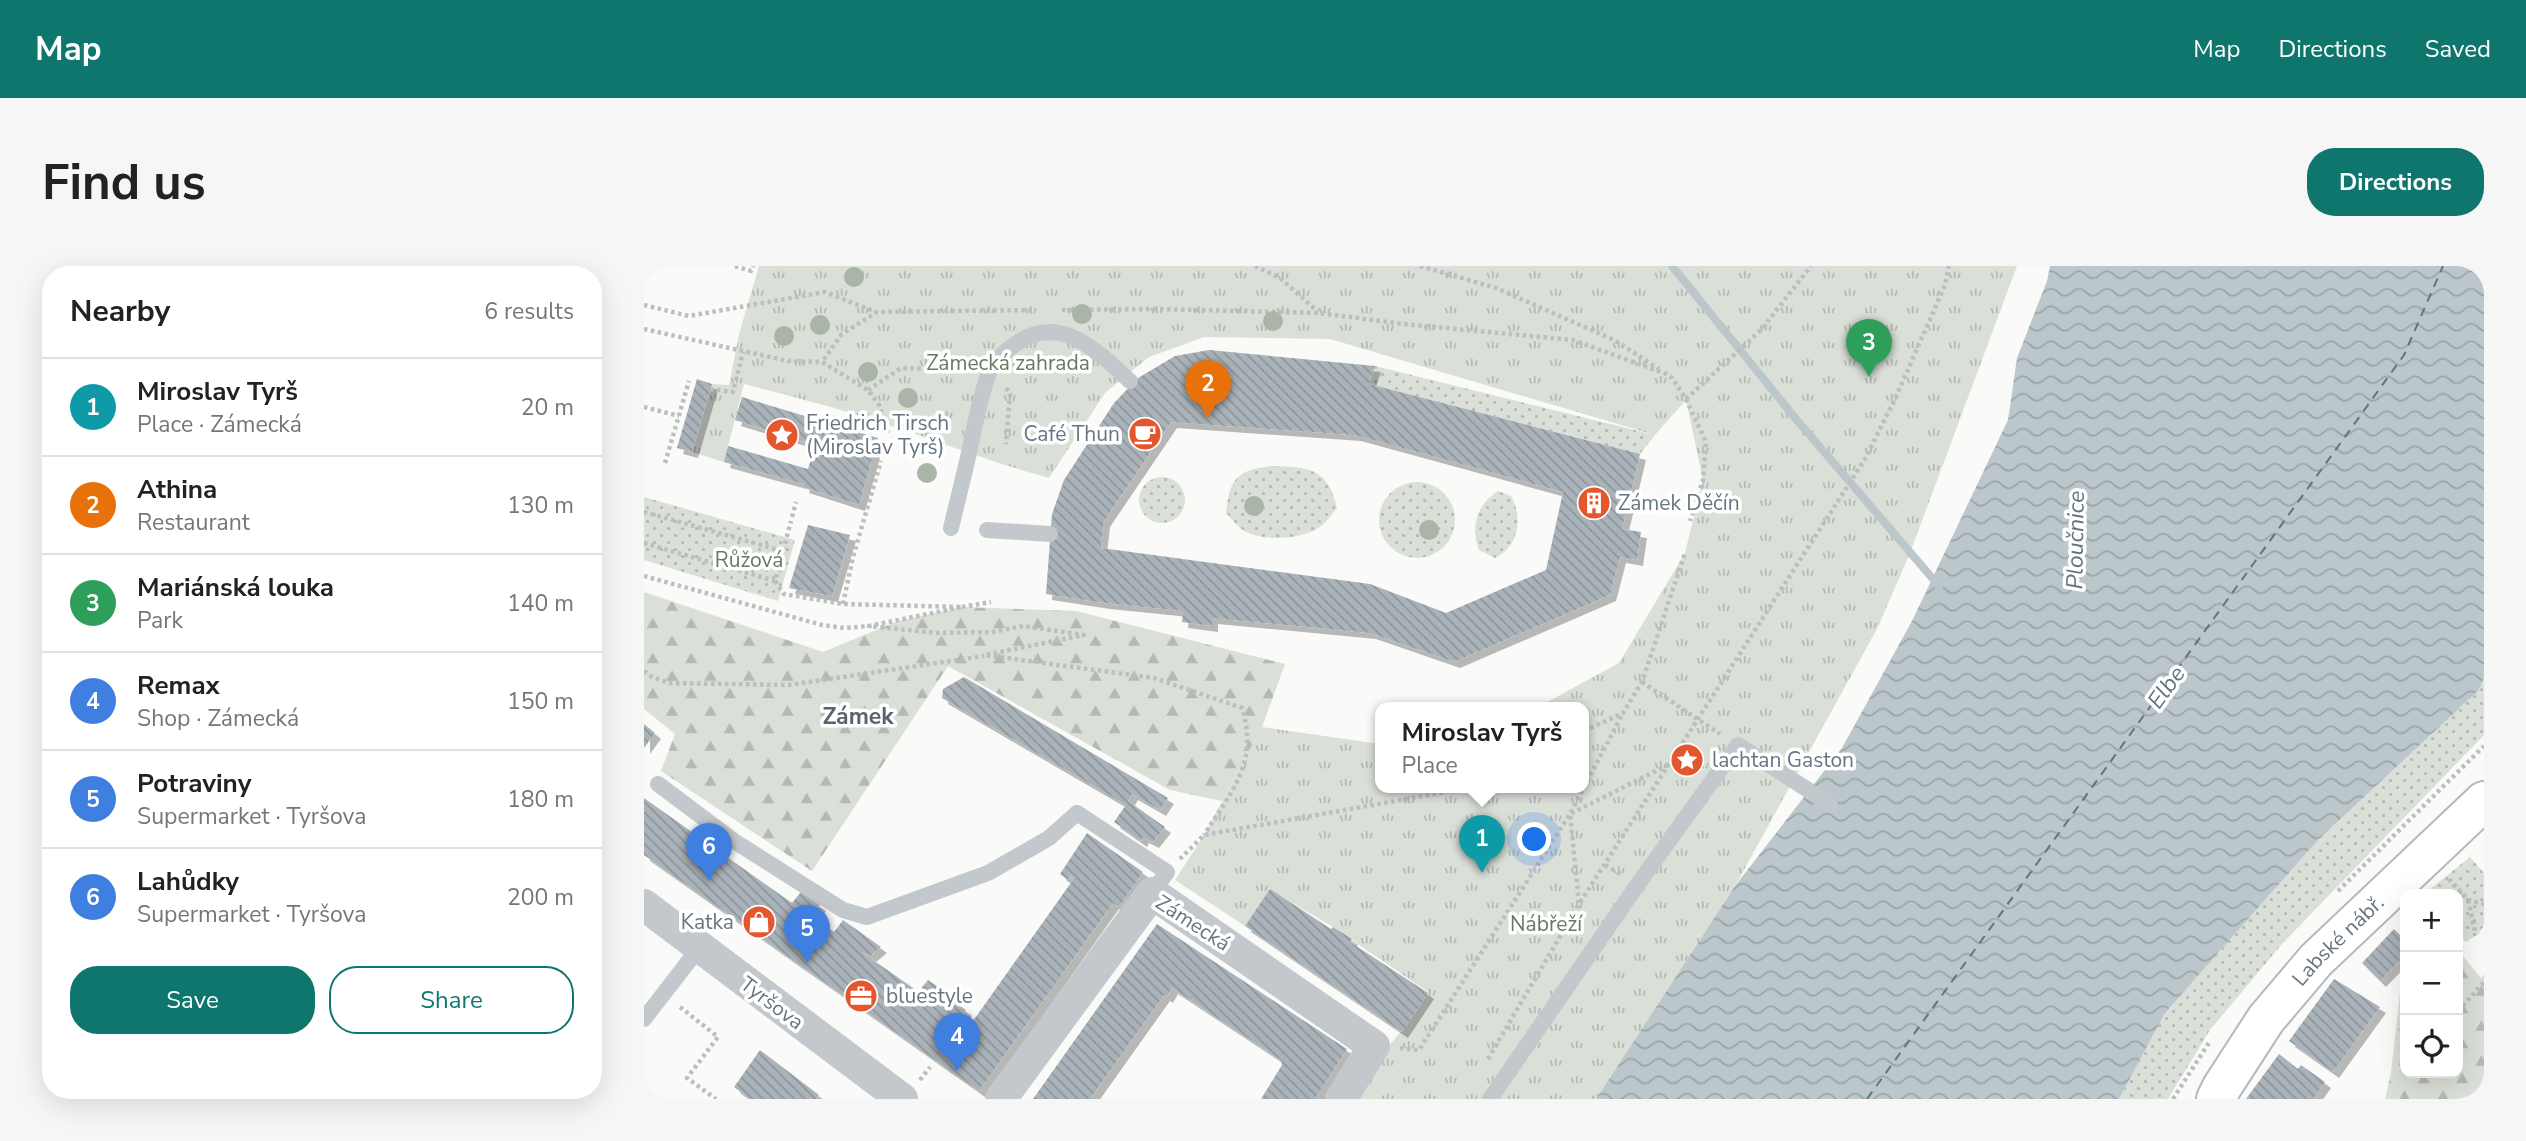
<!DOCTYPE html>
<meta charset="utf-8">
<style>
:root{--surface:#fff;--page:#f6f6f6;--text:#222;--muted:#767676;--line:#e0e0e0;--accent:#0f766e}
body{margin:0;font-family:"Nunito Sans",sans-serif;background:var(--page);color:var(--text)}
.controls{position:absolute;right:21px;bottom:21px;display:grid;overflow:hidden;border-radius:14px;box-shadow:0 7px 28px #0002}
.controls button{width:63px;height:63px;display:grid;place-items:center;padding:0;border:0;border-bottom:2px solid var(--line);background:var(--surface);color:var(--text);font:35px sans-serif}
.you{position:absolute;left:891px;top:574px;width:24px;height:24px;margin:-18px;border:5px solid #fff;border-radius:50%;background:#1a73e8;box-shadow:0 0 0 10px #1a73e833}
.badge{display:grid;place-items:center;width:46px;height:46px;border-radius:50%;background:var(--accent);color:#fff;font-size:23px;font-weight:700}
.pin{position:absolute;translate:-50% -58px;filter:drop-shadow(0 2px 4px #0008)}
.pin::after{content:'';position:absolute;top:37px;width:24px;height:21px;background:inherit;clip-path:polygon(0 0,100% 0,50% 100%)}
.popup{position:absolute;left:731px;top:436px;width:214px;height:91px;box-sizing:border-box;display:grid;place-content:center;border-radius:14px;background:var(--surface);filter:drop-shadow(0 2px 5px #0005);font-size:23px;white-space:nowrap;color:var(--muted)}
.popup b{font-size:26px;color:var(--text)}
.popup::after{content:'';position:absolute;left:50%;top:100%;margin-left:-14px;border:14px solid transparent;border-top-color:var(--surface)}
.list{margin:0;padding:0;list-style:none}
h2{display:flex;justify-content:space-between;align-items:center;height:91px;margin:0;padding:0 28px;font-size:30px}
h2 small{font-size:23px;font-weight:400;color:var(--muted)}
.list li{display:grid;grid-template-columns:46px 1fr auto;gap:21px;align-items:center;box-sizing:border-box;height:98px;padding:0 28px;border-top:2px solid var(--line)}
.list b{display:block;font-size:26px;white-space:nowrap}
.list p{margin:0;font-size:23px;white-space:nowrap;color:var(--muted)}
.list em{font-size:23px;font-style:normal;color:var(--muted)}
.actions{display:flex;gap:14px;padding:21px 28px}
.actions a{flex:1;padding:16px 0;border:2px solid var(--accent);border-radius:28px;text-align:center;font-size:24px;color:var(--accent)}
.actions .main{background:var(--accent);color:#fff}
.icon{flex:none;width:38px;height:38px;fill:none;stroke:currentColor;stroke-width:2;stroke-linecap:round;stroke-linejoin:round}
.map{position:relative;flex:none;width:1840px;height:833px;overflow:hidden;border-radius:28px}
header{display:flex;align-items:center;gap:42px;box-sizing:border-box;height:98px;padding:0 35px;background:var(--accent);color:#fff}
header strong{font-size:33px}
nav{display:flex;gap:38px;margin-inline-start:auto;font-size:24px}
.intro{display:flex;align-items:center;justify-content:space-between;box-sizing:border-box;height:168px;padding:0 42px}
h1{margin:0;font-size:49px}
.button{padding:18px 32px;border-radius:28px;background:var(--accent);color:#fff;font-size:24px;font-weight:700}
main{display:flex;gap:42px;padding:0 42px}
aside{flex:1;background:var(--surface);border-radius:28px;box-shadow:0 7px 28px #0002}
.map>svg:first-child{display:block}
.grass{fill:url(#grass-dots)}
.forest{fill:url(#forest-firs)}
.park{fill:url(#park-tufts)}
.water{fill:url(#water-waves)}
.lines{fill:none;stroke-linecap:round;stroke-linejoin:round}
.stream{stroke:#bbc7cb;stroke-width:8}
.ferry{stroke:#60757c;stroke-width:2;stroke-dasharray:9 7;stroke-linecap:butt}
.building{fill:url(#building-back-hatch);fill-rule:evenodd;filter:url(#shadow)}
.secondary-casing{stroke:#b3babf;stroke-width:42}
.path{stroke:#bbbfc2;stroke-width:4.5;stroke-dasharray:3.5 3.5;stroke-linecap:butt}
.lane{stroke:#c3c8cc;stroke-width:16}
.street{stroke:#c3c8cc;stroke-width:32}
.secondary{stroke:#fff;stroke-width:38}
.lane-bridge{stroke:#c3c8cc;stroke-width:16}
.tree{fill:#aab4a7}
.labels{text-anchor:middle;stroke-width:7;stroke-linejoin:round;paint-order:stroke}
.park-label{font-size:21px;fill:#687a64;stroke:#fff}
.poi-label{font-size:21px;fill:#657683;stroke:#fff;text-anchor:start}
.street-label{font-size:21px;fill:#657683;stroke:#fff}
.water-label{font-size:23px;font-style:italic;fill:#60757c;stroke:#fff}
.neighbourhood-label{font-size:23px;font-weight:bold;fill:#57646e;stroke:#fff}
</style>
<header>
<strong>Map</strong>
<nav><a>Map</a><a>Directions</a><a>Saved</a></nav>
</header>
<div class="intro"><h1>Find us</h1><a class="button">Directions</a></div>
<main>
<aside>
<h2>Nearby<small>6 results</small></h2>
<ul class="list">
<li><span class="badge" style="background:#0f9aa8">1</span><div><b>Miroslav Tyrš</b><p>Place · Zámecká</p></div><em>20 m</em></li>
<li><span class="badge" style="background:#e8710a">2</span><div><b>Athina</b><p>Restaurant</p></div><em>130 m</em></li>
<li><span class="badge" style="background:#2e9e5b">3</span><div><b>Mariánská louka</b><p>Park</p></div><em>140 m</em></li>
<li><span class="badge" style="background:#3f7fe0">4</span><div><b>Remax</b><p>Shop · Zámecká</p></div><em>150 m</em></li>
<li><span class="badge" style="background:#3f7fe0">5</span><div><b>Potraviny</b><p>Supermarket · Tyršova</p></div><em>180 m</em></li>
<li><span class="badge" style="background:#3f7fe0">6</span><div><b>Lahůdky</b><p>Supermarket · Tyršova</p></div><em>200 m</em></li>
</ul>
<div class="actions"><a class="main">Save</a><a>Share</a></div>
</aside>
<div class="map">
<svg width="1840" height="833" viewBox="0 0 1840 833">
<defs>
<pattern id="grass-dots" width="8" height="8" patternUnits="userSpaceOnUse" patternTransform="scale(1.75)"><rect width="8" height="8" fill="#dadfd7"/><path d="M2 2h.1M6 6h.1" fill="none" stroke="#b4b9b4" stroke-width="1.8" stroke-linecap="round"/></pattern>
<pattern id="forest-firs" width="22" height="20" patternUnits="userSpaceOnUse" patternTransform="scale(1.75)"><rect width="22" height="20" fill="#dadfd7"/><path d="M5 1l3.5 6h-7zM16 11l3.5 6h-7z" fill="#b4b9b4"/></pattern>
<pattern id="park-tufts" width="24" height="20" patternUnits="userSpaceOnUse" patternTransform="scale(1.75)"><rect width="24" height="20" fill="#dadfd7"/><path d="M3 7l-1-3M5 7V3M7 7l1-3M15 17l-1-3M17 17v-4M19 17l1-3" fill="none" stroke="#b4b9b4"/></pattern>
<pattern id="water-waves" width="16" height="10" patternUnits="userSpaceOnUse" patternTransform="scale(1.75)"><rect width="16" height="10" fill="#bbc7cb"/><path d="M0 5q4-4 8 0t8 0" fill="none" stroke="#9ca6aa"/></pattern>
<pattern id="building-back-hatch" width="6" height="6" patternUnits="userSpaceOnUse" patternTransform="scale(1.75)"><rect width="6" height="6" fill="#aab3b9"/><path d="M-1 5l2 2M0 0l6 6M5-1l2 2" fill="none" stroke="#8e969c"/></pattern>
<filter id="shadow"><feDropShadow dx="6" dy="6" stdDeviation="0" flood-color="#0004"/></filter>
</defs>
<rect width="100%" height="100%" fill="#fafaf8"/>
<!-- grass -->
<g class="grass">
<polygon points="731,100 1011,169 996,188 725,118"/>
<path d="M627 200C664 201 684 201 693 242 686 251 680 260 669 265 651 273 621 275 602 266 595 263 588 253 582 247 586 212 592 205 627 200Z"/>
<circle cx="518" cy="234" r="23"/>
<circle cx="773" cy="254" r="38"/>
<path d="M854 225 867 230C879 251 875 281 851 292L835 284C826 259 833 239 854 225Z"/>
<polygon points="0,231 151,274 134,335 0,294"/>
<polygon points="1840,412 1840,469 1638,678 1566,764 1524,833 1475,833 1521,747 1674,574 1835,424"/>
<polygon points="1826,591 1840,607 1840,659 1835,668 1821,676 1814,668 1814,628 1780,628"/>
</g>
<!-- forest -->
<g class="forest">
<polygon points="0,326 179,386 254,355 318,341 432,345 641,398 618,461 578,535 526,524 304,400 168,605 17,505 31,468 0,443"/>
<polygon points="1814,684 1837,712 1840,708 1840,833 1741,833 1747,807 1757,718 1761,714 1761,807 1814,807"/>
</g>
<!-- park -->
<path class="park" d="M115 0H1373L1266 287 1234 361 1091 620 952 833H704C728 795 762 766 784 726L689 661 626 624 601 660 531 614 560 569 618 461 736 478V521H940V441H894L975 397 1041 287 1059 214 1042 134 1011 169 686 73 560 71 505 91 461 127 405 212C339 194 276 168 210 148 174 137 137 128 100 118L80 196 48 186 68 118 85 119 95 68Z"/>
<!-- water -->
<polygon class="water" points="1406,0 1840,0 1840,412 1835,424 1674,574 1521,747 1475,833 952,833 1091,620 1198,482 1268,355 1364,154 1373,92 1403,15"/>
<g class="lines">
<!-- stream -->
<polyline class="stream" points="1028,0 1152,153 1295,320"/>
<!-- ferry -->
<polyline class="ferry" points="1223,833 1760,89 1799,0"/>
</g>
<!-- building -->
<g class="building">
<path d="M565 84 731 100 725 118 996 188 978 263 997 266 993 294 976 291 966 329 810 396 726 367 568 352V360L538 356 539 345 460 337 402 328 408 248 420 214 470 137 494 112 531 90ZM527 156 711 169 919 226 902 304 802 347 726 318 457 282 460 255Z"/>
<polygon points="53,113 68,118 48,186 33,182"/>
<polygon points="98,131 234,172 215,239 159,221 160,218 80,196 84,180 164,203 171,179 91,154"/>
<polygon points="164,259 206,269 188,330 145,322"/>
<polygon points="320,411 524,532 516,544 488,528 484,535 521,561 509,576 499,571 497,575 470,556 482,539 298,432 299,423"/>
<polygon points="0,458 11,467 0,482"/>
<polygon points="0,532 148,637 157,626 176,639 168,651 190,666 199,654 237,681 226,690 216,685 295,740 275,725 284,714 297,723 294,724 322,744 314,755 324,762 431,611 427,609 424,614 416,608 443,567 499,606 475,641 469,637 335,825 0,589"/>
<polygon points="626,623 687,663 689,661 708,673 706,676 784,727 758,766 601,660"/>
<polygon points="513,658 703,783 671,833 617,833 638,799 637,794 528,722 523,731 520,729 446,833 389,833"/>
<polygon points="1750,663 1761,674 1761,689 1736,715 1718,697"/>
<polygon points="1690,713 1736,741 1689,806 1645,775"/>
<polygon points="116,784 175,829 172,833 106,833 90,821"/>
<polygon points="1635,788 1654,803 1657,799 1681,816 1669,833 1602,833"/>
</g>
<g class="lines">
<defs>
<g id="secondary">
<path id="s1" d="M1572 833 1578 821 1622 753 1672 694 1840 535"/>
</g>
</defs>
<!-- secondary casing -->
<use href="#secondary" class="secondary-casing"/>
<!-- path -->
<g class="path">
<polyline points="91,0 107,5 109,0"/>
<polyline points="611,0 636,12 674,46"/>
<polyline points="776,0 852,22 970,74 1015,103"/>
<polyline points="0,39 45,50 181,26 232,46"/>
<polyline points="418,44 513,43 675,47 759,58 929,74 1022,108 1028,112 1042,133 1062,176 1059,214 1046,255"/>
<polyline points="0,63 144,95 178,96"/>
<polyline points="362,122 366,128 362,178"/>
<polyline points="66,123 89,126 99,86"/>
<polyline points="224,124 257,102 325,103"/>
<polyline points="1042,133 1117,64 1167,0"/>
<polyline points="0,141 35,150"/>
<polyline points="244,167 235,139 224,124 178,96 198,68 233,46 388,44"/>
<polyline points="21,197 45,115"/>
<polyline points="0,246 139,285"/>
<polyline points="148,251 152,236"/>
<polyline points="0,277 131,315 147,255"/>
<polyline points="0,310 178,359 200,362 225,360"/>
<path d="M131 315 140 328 199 338 318 341 225 360 293 367 348 366 380 360 440 369 341 389 510 412 598 442C615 496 588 525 560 569"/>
<polyline points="199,338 209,291 237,195"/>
<polyline points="318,341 347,336"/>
<polyline points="0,405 8,411 25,417 145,419 340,390"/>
<polyline points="998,416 1076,468"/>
<polyline points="940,465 979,447 998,416 1041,287"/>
<polyline points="536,593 560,569 802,526 812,521"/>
<polyline points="961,599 978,609"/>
<polyline points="1805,613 1824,634 1840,638"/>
<polyline points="1694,625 1840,480"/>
<polyline points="1824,634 1831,665"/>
<polyline points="935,637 926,548 1026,498"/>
<polyline points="36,741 74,771 43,812 72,833"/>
<polyline points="1814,745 1840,716"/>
<polyline points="756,782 775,784 926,548 979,447"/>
<polyline points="844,793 935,638 1221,193 1251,133 1301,19 1305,0"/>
<polyline points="276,814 286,801"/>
<polyline points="1529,833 1566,775"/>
</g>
<!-- lane -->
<g class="lane">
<polyline points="307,262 321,204"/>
<polyline points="343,264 406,268"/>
<polyline points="14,518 90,575 199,644 223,651 344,607 405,572 433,547 523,606 508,627"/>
<polyline points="0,753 55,682"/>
<polyline points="846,833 994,618 1094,479 1186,538"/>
</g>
<!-- street -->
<g class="street">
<polyline points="0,639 258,833"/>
<polyline points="357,833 508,627 730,780 697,833"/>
</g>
<!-- secondary -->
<use href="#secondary" class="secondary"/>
<!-- lane-bridge -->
<path class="lane-bridge" d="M321 204C328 177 335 129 346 105 352 93 365 82 376 75 419 48 456 88 486 115"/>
</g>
<!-- trees -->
<g class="tree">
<circle cx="210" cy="11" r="10"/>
<circle cx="438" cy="48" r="10"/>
<circle cx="629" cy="55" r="10"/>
<circle cx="176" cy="59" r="10"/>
<circle cx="140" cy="70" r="10"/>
<circle cx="224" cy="106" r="10"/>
<circle cx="264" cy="132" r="10"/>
<circle cx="283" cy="207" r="10"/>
<circle cx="610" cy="240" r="10"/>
<circle cx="785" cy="264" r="10"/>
</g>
<!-- icons -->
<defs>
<symbol id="cafe-disc" viewBox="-11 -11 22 22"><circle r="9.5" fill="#e4572e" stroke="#fff"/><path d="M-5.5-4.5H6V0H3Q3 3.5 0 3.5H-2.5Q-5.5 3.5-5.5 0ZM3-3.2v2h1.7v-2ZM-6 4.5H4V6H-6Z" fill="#fff"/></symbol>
<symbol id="sight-disc" viewBox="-11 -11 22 22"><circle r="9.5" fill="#e4572e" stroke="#fff"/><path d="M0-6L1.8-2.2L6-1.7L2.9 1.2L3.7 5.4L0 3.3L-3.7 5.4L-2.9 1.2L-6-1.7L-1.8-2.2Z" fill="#fff"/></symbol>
<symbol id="building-disc" viewBox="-11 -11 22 22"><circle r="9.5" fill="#e4572e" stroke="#fff"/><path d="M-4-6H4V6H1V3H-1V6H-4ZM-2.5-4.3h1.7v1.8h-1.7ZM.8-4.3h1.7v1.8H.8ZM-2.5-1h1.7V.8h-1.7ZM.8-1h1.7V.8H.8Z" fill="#fff"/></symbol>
<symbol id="shop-disc" viewBox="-11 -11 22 22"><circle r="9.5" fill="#e4572e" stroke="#fff"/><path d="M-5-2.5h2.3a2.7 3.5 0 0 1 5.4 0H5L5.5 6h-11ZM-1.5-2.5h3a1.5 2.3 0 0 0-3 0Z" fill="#fff"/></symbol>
<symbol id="office-disc" viewBox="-11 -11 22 22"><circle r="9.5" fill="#e4572e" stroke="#fff"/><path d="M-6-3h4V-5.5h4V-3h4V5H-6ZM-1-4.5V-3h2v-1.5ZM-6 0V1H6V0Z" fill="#fff"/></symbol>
</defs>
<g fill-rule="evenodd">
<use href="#cafe-disc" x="482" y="149" width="38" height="38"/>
<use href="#sight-disc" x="119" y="150" width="38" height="38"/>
<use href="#building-disc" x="931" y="218" width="38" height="38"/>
<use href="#sight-disc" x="1024" y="475" width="38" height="38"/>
<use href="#shop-disc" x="96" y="637" width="38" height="38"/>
<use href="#office-disc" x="198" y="711" width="38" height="38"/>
</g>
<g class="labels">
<!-- park labels -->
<g class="park-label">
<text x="364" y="104">Zámecká zahrada</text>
<text x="105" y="301">Růžová</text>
<text x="902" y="665">Nábřeží</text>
</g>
<!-- poi labels -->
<g class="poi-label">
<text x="162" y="164">Friedrich Tirsch<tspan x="162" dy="24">(Miroslav Tyrš)</tspan></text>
<text x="476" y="175" text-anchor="end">Café Thun</text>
<text x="974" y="244">Zámek Děčín</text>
<text x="1068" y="501">lachtan Gaston</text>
<text x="90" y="663" text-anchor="end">Katka</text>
<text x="242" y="737">bluestyle</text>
</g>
<!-- street labels -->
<g class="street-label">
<text transform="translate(549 657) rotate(33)" y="7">Zámecká</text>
<text dy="7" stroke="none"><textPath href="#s1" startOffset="201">Labské nábř.</textPath></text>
<text transform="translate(128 737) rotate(37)" y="7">Tyršova</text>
</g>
<!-- water labels -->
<g class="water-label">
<text transform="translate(1431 274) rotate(-89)" y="8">Ploučnice</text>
<text transform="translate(1522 421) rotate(-54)" y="8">Elbe</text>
</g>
<!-- neighbourhood labels -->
<g class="neighbourhood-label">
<text x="214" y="458">Zámek</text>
</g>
</g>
</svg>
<div class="controls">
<button>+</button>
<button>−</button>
<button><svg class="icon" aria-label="locate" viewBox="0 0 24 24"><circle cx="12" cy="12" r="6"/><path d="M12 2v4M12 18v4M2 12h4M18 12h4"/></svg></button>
</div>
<div class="you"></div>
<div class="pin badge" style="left:838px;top:607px;background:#0f9aa8">1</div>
<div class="popup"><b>Miroslav Tyrš</b>Place</div>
<div class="pin badge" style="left:564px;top:152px;background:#e8710a">2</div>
<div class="pin badge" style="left:1225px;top:111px;background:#2e9e5b">3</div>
<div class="pin badge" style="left:313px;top:805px;background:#3f7fe0">4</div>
<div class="pin badge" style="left:163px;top:697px;background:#3f7fe0">5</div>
<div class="pin badge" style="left:65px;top:615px;background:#3f7fe0">6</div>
</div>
</main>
